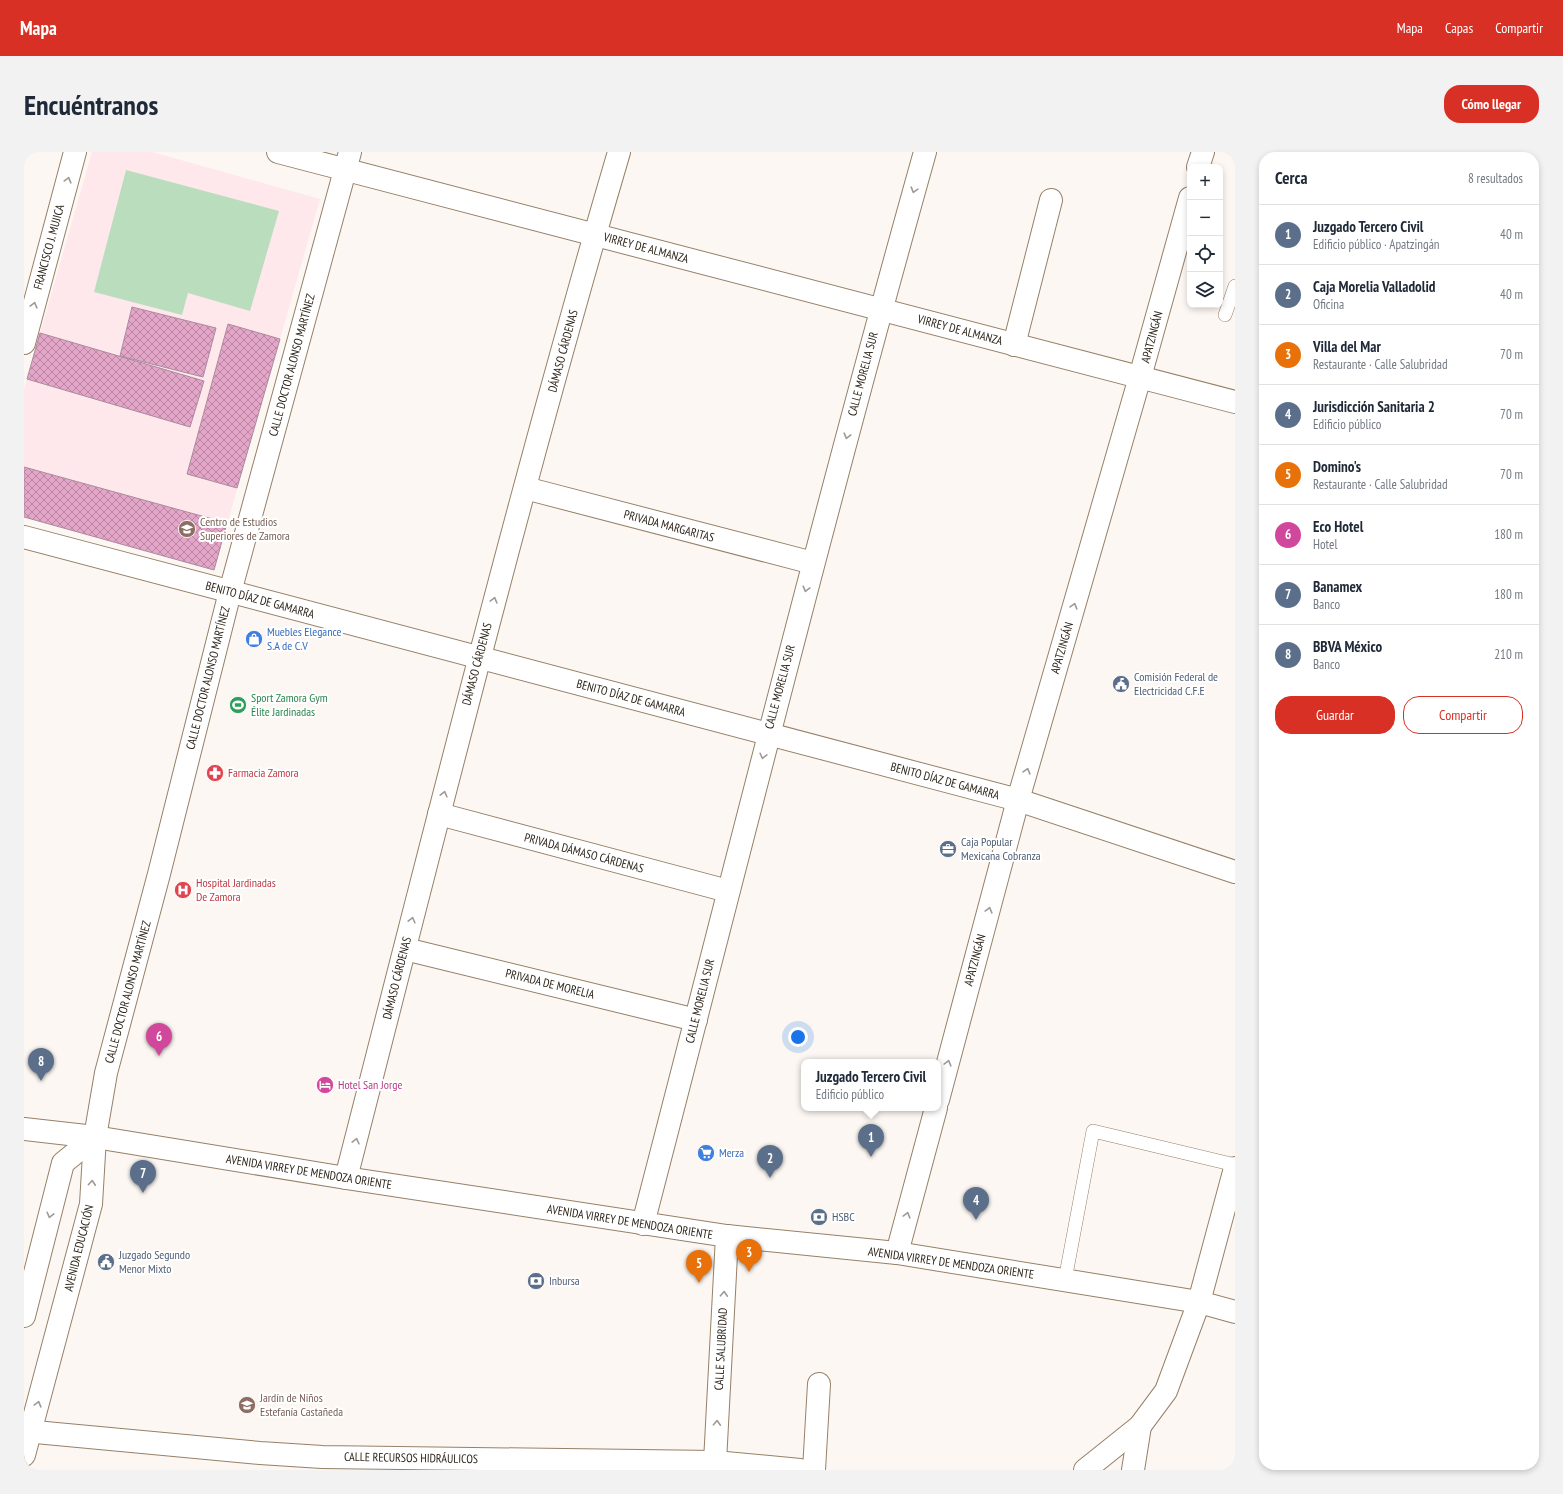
<!DOCTYPE html>
<html lang="es">
<meta charset="utf-8">
<style>
:root{--surface:#fff;--page:#f2f2f3;--text:#1f2937;--muted:#747a83;--line:#e0e1e3;--accent:#d93025}
body{margin:0;font-family:"PT Sans Narrow",sans-serif;background:var(--page);color:var(--text)}
.controls{position:absolute;right:12px;top:12px;display:grid;overflow:hidden;border-radius:8px;box-shadow:0 2px 6px #0003}
.controls button{width:36px;height:36px;display:grid;place-items:center;padding:0;border:0;border-bottom:1px solid var(--line);background:var(--surface);color:var(--text);font:20px sans-serif}
.you{position:absolute;left:774px;top:885px;width:14px;height:14px;margin:-10px;border:3px solid #fff;border-radius:50%;background:#1a73e8;box-shadow:0 0 0 6px #1a73e833}
.badge{display:grid;place-items:center;width:26px;height:26px;border-radius:50%;background:var(--accent);color:#fff;font-size:13px;font-weight:700}
.pin{position:absolute;translate:-50% -33px;filter:drop-shadow(0 1px 2px #0008)}
.pin::after{content:'';position:absolute;top:21px;width:14px;height:12px;background:inherit;clip-path:polygon(0 0,100% 0,50% 100%)}
.popup{position:absolute;left:777px;top:907px;width:140px;height:52px;box-sizing:border-box;display:grid;place-content:center;border-radius:8px;background:var(--surface);filter:drop-shadow(0 1px 3px #0005);font-size:13px;white-space:nowrap;color:var(--muted)}
.popup b{font-size:15px;color:var(--text)}
.popup::after{content:'';position:absolute;left:50%;top:100%;margin-left:-8px;border:8px solid transparent;border-top-color:var(--surface)}
.list{margin:0;padding:0;list-style:none}
h2{display:flex;justify-content:space-between;align-items:center;height:52px;margin:0;padding:0 16px;font-size:17px}
h2 small{font-size:13px;font-weight:400;color:var(--muted)}
.list li{display:grid;grid-template-columns:26px 1fr auto;gap:12px;align-items:center;box-sizing:border-box;height:60px;padding:0 16px;border-top:1px solid var(--line)}
.list b{display:block;font-size:15px;white-space:nowrap}
.list p{margin:0;font-size:13px;white-space:nowrap;color:var(--muted)}
.list em{font-size:13px;font-style:normal;color:var(--muted)}
.actions{display:flex;gap:8px;padding:12px 16px}
.actions a{flex:1;padding:9px 0;border:1px solid var(--accent);border-radius:16px;text-align:center;font-size:14px;color:var(--accent)}
.actions .main{background:var(--accent);color:#fff}
.icon{flex:none;width:22px;height:22px;fill:none;stroke:currentColor;stroke-width:2;stroke-linecap:round;stroke-linejoin:round}
.map{position:relative;flex:none;width:1211px;height:1318px;overflow:hidden;border-radius:16px}
header{display:flex;align-items:center;gap:24px;box-sizing:border-box;height:56px;padding:0 20px;background:var(--accent);color:#fff}
header strong{font-size:19px}
nav{display:flex;gap:22px;margin-inline-start:auto;font-size:14px}
.intro{display:flex;align-items:center;justify-content:space-between;box-sizing:border-box;height:96px;padding:0 24px}
h1{margin:0;font-size:28px}
.button{padding:10px 18px;border-radius:16px;background:var(--accent);color:#fff;font-size:14px;font-weight:700}
main{display:flex;gap:24px;padding:0 24px}
aside{flex:1;background:var(--surface);border-radius:16px;box-shadow:0 2px 6px #0003}
.map>svg:first-child{display:block}
.education{fill:#fee8ec}
.park{fill:#baddbe}
.building{fill:url(#building-cross-hatch);stroke:#aa8b9c}
.lines{fill:none;stroke-linecap:round;stroke-linejoin:round}
.lane-casing{stroke:#968068;stroke-width:14}
.street-casing{stroke:#968068;stroke-width:24}
.secondary-casing{stroke:#968068;stroke-width:24}
.lane{stroke:#fff;stroke-width:13}
.street{stroke:#fff;stroke-width:22}
.secondary{stroke:#fff;stroke-width:22}
.oneway{stroke:#9e9a96}
.labels{text-anchor:middle;stroke-width:4;stroke-linejoin:round;paint-order:stroke}
.street-label{font-size:12px;fill:#281f15;stroke:#fff}
.education-label{font-size:12px;fill:#785e54;stroke:#fff;text-anchor:start}
.shop-label{font-size:12px;fill:#366cbe;stroke:#fff;text-anchor:start}
.service-label{font-size:12px;fill:#4e5e75;stroke:#fff;text-anchor:start}
.leisure-label{font-size:12px;fill:#27864d;stroke:#fff;text-anchor:start}
.health-label{font-size:12px;fill:#be3a42;stroke:#fff;text-anchor:start}
.hotel-label{font-size:12px;fill:#b23c85;stroke:#fff;text-anchor:start}
</style>
<header>
<strong>Mapa</strong>
<nav><a>Mapa</a><a>Capas</a><a>Compartir</a></nav>
</header>
<div class="intro"><h1>Encuéntranos</h1><a class="button">Cómo llegar</a></div>
<main>
<div class="map">
<svg width="1211" height="1318" viewBox="0 0 1211 1318">
<defs>
<pattern id="building-cross-hatch" width="8" height="8" patternUnits="userSpaceOnUse"><rect width="8" height="8" fill="#e3a5c8"/><path d="M0 0l8 8M0 8l8-8" fill="none" stroke="#b886a1"/></pattern>
</defs>
<rect width="100%" height="100%" fill="#fcf7f2"/>
<!-- education -->
<polygon class="education" points="68,0 128,0 296,47 190,418 0,365 0,237"/>
<!-- park -->
<polygon class="park" points="102,18 255,59 226,159 164,141 158,163 70,140"/>
<!-- building -->
<g class="building">
<polygon points="108,155 192,176 179,225 96,204"/>
<polygon points="204,172 256,187 213,336 163,322"/>
<polygon points="16,181 180,229 166,275 3,227"/>
<polygon points="0,315 203,371 190,418 0,365"/>
</g>
<g class="lines">
<defs>
<g id="lane">
<polyline points="1201,163 1211,134"/>
<polyline points="1041,1128 1069,979 1211,1013"/>
</g>
<g id="street">
<polyline points="254,0 1211,250"/>
<polyline points="1174,15 1179,0"/>
<polyline points="0,191 51,0"/>
<polyline points="990,193 1027,48"/>
<polyline points="501,336 789,411"/>
<polyline points="0,385 994,648 1211,720"/>
<polyline points="415,662 704,739"/>
<polyline points="381,797 672,868"/>
<polyline points="914,948 994,648 1116,225 1166,46"/>
<polyline points="71,985 82,921 135,722 206,440 326,0"/>
<path d="M322 1026C410 683 495 340 595 0"/>
<path d="M619 1072C712 714 801 356 901 0"/>
<polyline points="873,1101 912,956"/>
<polyline points="0,1279 236,1301 298,1305 691,1310 776,1318"/>
<polyline points="691,1310 703,1084"/>
<polyline points="790,1318 795,1232"/>
<polyline points="1061,1318 1116,1274 1142,1239 1175,1150"/>
<polyline points="1109,1318 1116,1274"/>
</g>
<g id="secondary">
<polyline points="0,977 71,985 322,1026 703,1084 873,1101 1175,1150 1211,1160"/>
<polyline points="1175,1150 1211,1016"/>
<polyline points="0,1164 39,1011 71,985"/>
<polyline points="0,1303 67,1052 71,985"/>
</g>
</defs>
<!-- lane casing -->
<use href="#lane" class="lane-casing"/>
<!-- street casing -->
<use href="#street" class="street-casing"/>
<!-- secondary casing -->
<use href="#secondary" class="secondary-casing"/>
<!-- lane -->
<use href="#lane" class="lane"/>
<!-- street -->
<use href="#street" class="street"/>
<!-- secondary -->
<use href="#secondary" class="secondary"/>
</g>
<!-- one-way arrows -->
<defs><path id="oneway-chevron" d="M-2-3.5L2.5 0L-2 3.5" fill="none" stroke-width="1.6" stroke-linecap="round" stroke-linejoin="round"/></defs>
<g class="oneway">
<use href="#oneway-chevron" transform="translate(44 28) rotate(-75)"/>
<use href="#oneway-chevron" transform="translate(890 38) rotate(106)"/>
<use href="#oneway-chevron" transform="translate(10 153) rotate(-75)"/>
<use href="#oneway-chevron" transform="translate(823 284) rotate(105)"/>
<use href="#oneway-chevron" transform="translate(782 437) rotate(105)"/>
<use href="#oneway-chevron" transform="translate(470 448) rotate(-75)"/>
<use href="#oneway-chevron" transform="translate(1050 454) rotate(-74)"/>
<use href="#oneway-chevron" transform="translate(739 604) rotate(104)"/>
<use href="#oneway-chevron" transform="translate(1003 619) rotate(-74)"/>
<use href="#oneway-chevron" transform="translate(420 642) rotate(-76)"/>
<use href="#oneway-chevron" transform="translate(965 758) rotate(-75)"/>
<use href="#oneway-chevron" transform="translate(388 768) rotate(-76)"/>
<use href="#oneway-chevron" transform="translate(924 911) rotate(-75)"/>
<use href="#oneway-chevron" transform="translate(332 989) rotate(-76)"/>
<use href="#oneway-chevron" transform="translate(68 1031) rotate(-86)"/>
<use href="#oneway-chevron" transform="translate(26 1063) rotate(104)"/>
<use href="#oneway-chevron" transform="translate(883 1063) rotate(-75)"/>
<use href="#oneway-chevron" transform="translate(700 1142) rotate(-87)"/>
<use href="#oneway-chevron" transform="translate(14 1252) rotate(-75)"/>
<use href="#oneway-chevron" transform="translate(693 1271) rotate(-87)"/>
</g>
<!-- icons -->
<defs>
<symbol id="school-disc" viewBox="-11 -11 22 22"><circle r="9.5" fill="#8d6e63" stroke="#fff"/><path d="M0-5L7-2L0 1L-7-2ZM-4 1L0 2.5L4 1V4Q0 6-4 4Z" fill="#fff"/></symbol>
<symbol id="shop-disc" viewBox="-11 -11 22 22"><circle r="9.5" fill="#3f7fe0" stroke="#fff"/><path d="M-5-2.5h2.3a2.7 3.5 0 0 1 5.4 0H5L5.5 6h-11ZM-1.5-2.5h3a1.5 2.3 0 0 0-3 0Z" fill="#fff"/></symbol>
<symbol id="civic-disc" viewBox="-11 -11 22 22"><circle r="9.5" fill="#5c6f8a" stroke="#fff"/><path d="M-.6-6.5H3V-4.5H.6V-3L4-1V1h2V6H-6V1h2V-1L-.6-3ZM-1.2 2.5V6h2.4V2.5Z" fill="#fff"/></symbol>
<symbol id="stadium-disc" viewBox="-11 -11 22 22"><circle r="9.5" fill="#2e9e5b" stroke="#fff"/><path d="M0-5a6.5 5 0 1 0 0 10a6.5 5 0 1 0 0-10ZM-3.5-1.8h7v3.6h-7Z" fill="#fff"/></symbol>
<symbol id="pharmacy-disc" viewBox="-11 -11 22 22"><circle r="9.5" fill="#e0444e" stroke="#fff"/><path d="M-2-6h4v4h4v4h-4v4h-4v-4h-4v-4h4Z" fill="#fff"/></symbol>
<symbol id="office-disc" viewBox="-11 -11 22 22"><circle r="9.5" fill="#5c6f8a" stroke="#fff"/><path d="M-6-3h4V-5.5h4V-3h4V5H-6ZM-1-4.5V-3h2v-1.5ZM-6 0V1H6V0Z" fill="#fff"/></symbol>
<symbol id="hospital-disc" viewBox="-11 -11 22 22"><circle r="9.5" fill="#e0444e" stroke="#fff"/><path d="M-5-5h3v3.5h4V-5h3V5h-3V1.5h-4V5h-3Z" fill="#fff"/></symbol>
<symbol id="hotel-disc" viewBox="-11 -11 22 22"><circle r="9.5" fill="#d1479c" stroke="#fff"/><path d="M-6-4.5h1.5V1H6V5H4.5V3h-9V5H-6ZM-4 0a1.8 1.8 0 1 1 3.6 0ZM.5 0V-2.5h3Q6-2.5 6 0Z" fill="#fff"/></symbol>
<symbol id="supermarket-disc" viewBox="-11 -11 22 22"><circle r="9.5" fill="#3f7fe0" stroke="#fff"/><path d="M-6-5.5h2.5l.6 2H6L4.5 2H-2.5L-4.4-4H-6ZM-1.5 3.2a1.3 1.3 0 1 0 .1 0ZM3 3.2a1.3 1.3 0 1 0 .1 0Z" fill="#fff"/></symbol>
<symbol id="bank-disc" viewBox="-11 -11 22 22"><circle r="9.5" fill="#5c6f8a" stroke="#fff"/><path d="M-6-4H6V4H-6ZM0-2.3a2.3 2.3 0 1 0 0 4.6a2.3 2.3 0 1 0 0-4.6Z" fill="#fff"/></symbol>
</defs>
<g fill-rule="evenodd">
<use href="#school-disc" x="153" y="367" width="20" height="20"/>
<use href="#shop-disc" x="220" y="477" width="20" height="20"/>
<use href="#civic-disc" x="1087" y="522" width="20" height="20"/>
<use href="#stadium-disc" x="204" y="543" width="20" height="20"/>
<use href="#pharmacy-disc" x="181" y="611" width="20" height="20"/>
<use href="#office-disc" x="914" y="687" width="20" height="20"/>
<use href="#hospital-disc" x="149" y="728" width="20" height="20"/>
<use href="#hotel-disc" x="291" y="923" width="20" height="20"/>
<use href="#supermarket-disc" x="672" y="991" width="20" height="20"/>
<use href="#bank-disc" x="785" y="1055" width="20" height="20"/>
<use href="#civic-disc" x="72" y="1100" width="20" height="20"/>
<use href="#bank-disc" x="502" y="1119" width="20" height="20"/>
<use href="#school-disc" x="213" y="1243" width="20" height="20"/>
</g>
<g class="labels">
<!-- street labels -->
<g class="street-label">
<text transform="translate(25 95) rotate(-75)" y="4">FRANCISCO J. MUJICA</text>
<text transform="translate(622 96) rotate(15)" y="4">VIRREY DE ALMANZA</text>
<text transform="translate(936 178) rotate(15)" y="4">VIRREY DE ALMANZA</text>
<text transform="translate(1128 185) rotate(-75)" y="4">APATZINGÁN</text>
<text transform="translate(539 199) rotate(-75)" y="4">DÁMASO CÁRDENAS</text>
<text transform="translate(268 213) rotate(-75)" y="4">CALLE DOCTOR ALONSO MARTÍNEZ</text>
<text transform="translate(839 222) rotate(-75)" y="4">CALLE MORELIA SUR</text>
<text transform="translate(645 374) rotate(15)" y="4">PRIVADA MARGARITAS</text>
<text transform="translate(236 448) rotate(15)" y="4">BENITO DÍAZ DE GAMARRA</text>
<text transform="translate(1038 496) rotate(-74)" y="4">APATZINGÁN</text>
<text transform="translate(453 512) rotate(-75)" y="4">DÁMASO CÁRDENAS</text>
<text transform="translate(184 526) rotate(-76)" y="4">CALLE DOCTOR ALONSO MARTÍNEZ</text>
<text transform="translate(756 535) rotate(-75)" y="4">CALLE MORELIA SUR</text>
<text transform="translate(607 546) rotate(15)" y="4">BENITO DÍAZ DE GAMARRA</text>
<text transform="translate(921 629) rotate(15)" y="4">BENITO DÍAZ DE GAMARRA</text>
<text transform="translate(560 701) rotate(15)" y="4">PRIVADA DÁMASO CÁRDENAS</text>
<text transform="translate(951 808) rotate(-75)" y="4">APATZINGÁN</text>
<text transform="translate(373 826) rotate(-76)" y="4">DÁMASO CÁRDENAS</text>
<text transform="translate(526 832) rotate(14)" y="4">PRIVADA DE MORELIA</text>
<text transform="translate(104 840) rotate(-75)" y="4">CALLE DOCTOR ALONSO MARTÍNEZ</text>
<text transform="translate(676 849) rotate(-76)" y="4">CALLE MORELIA SUR</text>
<text transform="translate(285 1020) rotate(9)" y="4">AVENIDA VIRREY DE MENDOZA ORIENTE</text>
<text transform="translate(606 1070) rotate(9)" y="4">AVENIDA VIRREY DE MENDOZA ORIENTE</text>
<text transform="translate(55 1096) rotate(-76)" y="4">AVENIDA EDUCACIÓN</text>
<text transform="translate(927 1111) rotate(8)" y="4">AVENIDA VIRREY DE MENDOZA ORIENTE</text>
<text transform="translate(697 1197) rotate(-87)" y="4">CALLE SALUBRIDAD</text>
<text transform="translate(387 1306) rotate(1)" y="4">CALLE RECURSOS HIDRÁULICOS</text>
</g>
<!-- education labels -->
<g class="education-label">
<text x="176" y="374">Centro de Estudios<tspan x="176" dy="14">Superiores de Zamora</tspan></text>
<text x="236" y="1250">Jardín de Niños<tspan x="236" dy="14">Estefanía Castañeda</tspan></text>
</g>
<!-- shop labels -->
<g class="shop-label">
<text x="243" y="484">Muebles Elegance<tspan x="243" dy="14">S.A de C.V</tspan></text>
<text x="695" y="1005">Merza</text>
</g>
<!-- service labels -->
<g class="service-label">
<text x="1110" y="529">Comisión Federal de<tspan x="1110" dy="14">Electricidad C.F.E</tspan></text>
<text x="937" y="694">Caja Popular<tspan x="937" dy="14">Mexicana Cobranza</tspan></text>
<text x="808" y="1069">HSBC</text>
<text x="95" y="1107">Juzgado Segundo<tspan x="95" dy="14">Menor Mixto</tspan></text>
<text x="525" y="1133">Inbursa</text>
</g>
<!-- leisure labels -->
<g class="leisure-label">
<text x="227" y="550">Sport Zamora Gym<tspan x="227" dy="14">Élite Jardinadas</tspan></text>
</g>
<!-- health labels -->
<g class="health-label">
<text x="204" y="625">Farmacia Zamora</text>
<text x="172" y="735">Hospital Jardinadas<tspan x="172" dy="14">De Zamora</tspan></text>
</g>
<!-- hotel labels -->
<g class="hotel-label">
<text x="314" y="937">Hotel San Jorge</text>
</g>
</g>
</svg>
<div class="controls">
<button>+</button>
<button>−</button>
<button><svg class="icon" aria-label="locate" viewBox="0 0 24 24"><circle cx="12" cy="12" r="6"/><path d="M12 2v4M12 18v4M2 12h4M18 12h4"/></svg></button>
<button><svg class="icon" aria-label="layers" viewBox="0 0 24 24"><path d="M12 4l9 5-9 5-9-5zM3 14l9 5 9-5"/></svg></button>
</div>
<div class="you"></div>
<div class="pin badge" style="left:847px;top:1005px;background:#5c6f8a">1</div>
<div class="popup"><b>Juzgado Tercero Civil</b>Edificio público</div>
<div class="pin badge" style="left:746px;top:1026px;background:#5c6f8a">2</div>
<div class="pin badge" style="left:725px;top:1120px;background:#e8710a">3</div>
<div class="pin badge" style="left:952px;top:1068px;background:#5c6f8a">4</div>
<div class="pin badge" style="left:675px;top:1131px;background:#e8710a">5</div>
<div class="pin badge" style="left:135px;top:904px;background:#d1479c">6</div>
<div class="pin badge" style="left:119px;top:1041px;background:#5c6f8a">7</div>
<div class="pin badge" style="left:17px;top:929px;background:#5c6f8a">8</div>
</div>
<aside>
<h2>Cerca<small>8 resultados</small></h2>
<ul class="list">
<li><span class="badge" style="background:#5c6f8a">1</span><div><b>Juzgado Tercero Civil</b><p>Edificio público · Apatzingán</p></div><em>40 m</em></li>
<li><span class="badge" style="background:#5c6f8a">2</span><div><b>Caja Morelia Valladolid</b><p>Oficina</p></div><em>40 m</em></li>
<li><span class="badge" style="background:#e8710a">3</span><div><b>Villa del Mar</b><p>Restaurante · Calle Salubridad</p></div><em>70 m</em></li>
<li><span class="badge" style="background:#5c6f8a">4</span><div><b>Jurisdicción Sanitaria 2</b><p>Edificio público</p></div><em>70 m</em></li>
<li><span class="badge" style="background:#e8710a">5</span><div><b>Domino's</b><p>Restaurante · Calle Salubridad</p></div><em>70 m</em></li>
<li><span class="badge" style="background:#d1479c">6</span><div><b>Eco Hotel</b><p>Hotel</p></div><em>180 m</em></li>
<li><span class="badge" style="background:#5c6f8a">7</span><div><b>Banamex</b><p>Banco</p></div><em>180 m</em></li>
<li><span class="badge" style="background:#5c6f8a">8</span><div><b>BBVA México</b><p>Banco</p></div><em>210 m</em></li>
</ul>
<div class="actions"><a class="main">Guardar</a><a>Compartir</a></div>
</aside>
</main>
